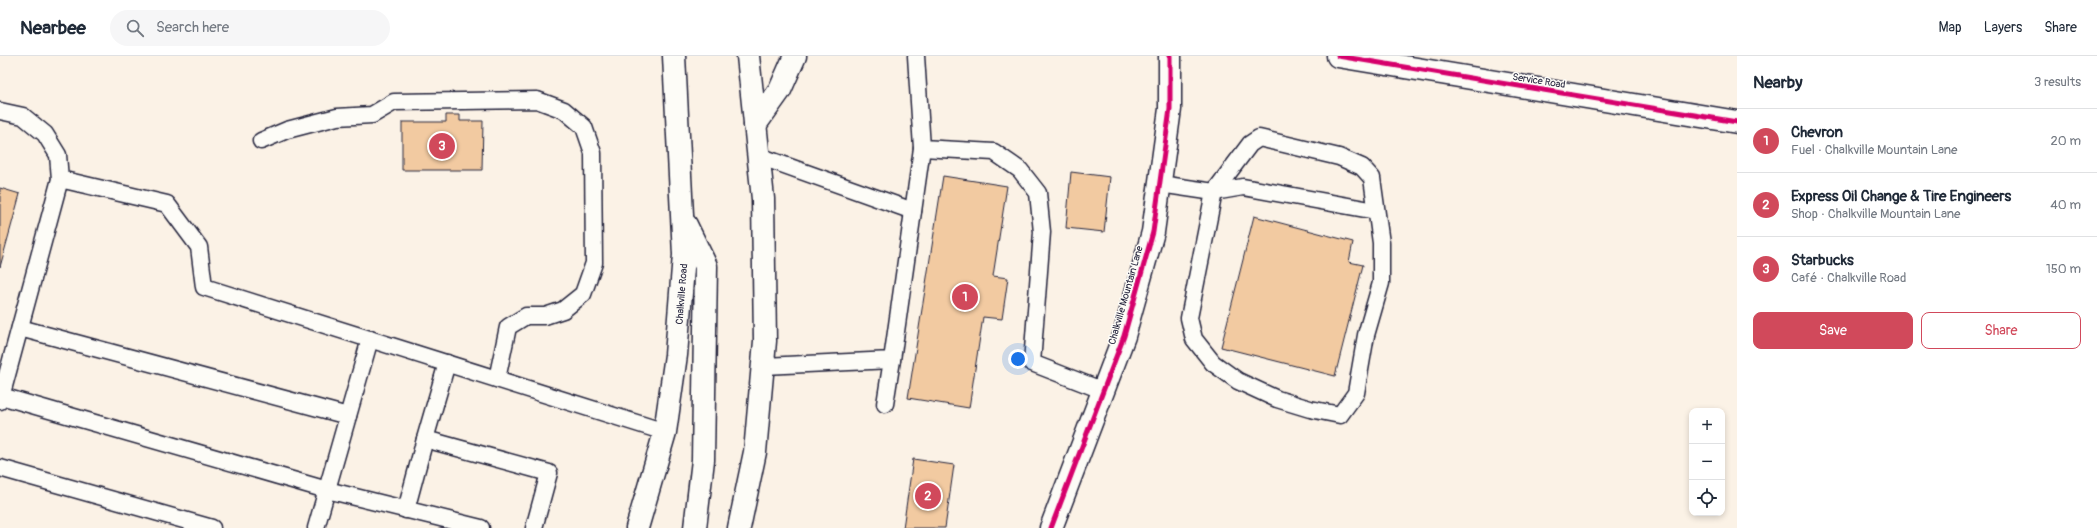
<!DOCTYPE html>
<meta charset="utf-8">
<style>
:root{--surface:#fff;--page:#f6f6f7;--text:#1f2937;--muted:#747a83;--line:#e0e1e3;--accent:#d1495b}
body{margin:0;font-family:Pangolin,sans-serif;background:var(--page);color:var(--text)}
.controls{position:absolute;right:12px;bottom:12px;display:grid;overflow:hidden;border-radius:8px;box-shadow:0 2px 6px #0003}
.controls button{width:36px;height:36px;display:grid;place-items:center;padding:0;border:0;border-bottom:1px solid var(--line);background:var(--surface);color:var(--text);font:20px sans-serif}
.you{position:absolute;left:1018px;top:303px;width:14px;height:14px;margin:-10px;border:3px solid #fff;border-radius:50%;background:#1a73e8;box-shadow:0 0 0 6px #1a73e833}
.badge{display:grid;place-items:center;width:26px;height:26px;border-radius:50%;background:var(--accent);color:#fff;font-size:13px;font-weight:700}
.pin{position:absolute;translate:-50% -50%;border:2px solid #fff;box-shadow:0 1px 4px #0006}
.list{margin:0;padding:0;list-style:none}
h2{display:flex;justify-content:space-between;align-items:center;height:52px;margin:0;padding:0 16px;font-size:17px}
h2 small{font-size:13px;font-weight:400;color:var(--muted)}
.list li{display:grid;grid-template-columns:26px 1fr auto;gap:12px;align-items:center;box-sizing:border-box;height:64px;padding:0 16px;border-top:1px solid var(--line)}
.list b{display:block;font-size:15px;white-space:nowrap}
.list p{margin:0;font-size:13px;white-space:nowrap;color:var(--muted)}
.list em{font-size:13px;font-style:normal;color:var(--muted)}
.actions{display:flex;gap:8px;padding:12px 16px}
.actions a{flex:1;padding:9px 0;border:1px solid var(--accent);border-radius:8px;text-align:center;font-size:14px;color:var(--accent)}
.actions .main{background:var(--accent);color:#fff}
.icon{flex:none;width:22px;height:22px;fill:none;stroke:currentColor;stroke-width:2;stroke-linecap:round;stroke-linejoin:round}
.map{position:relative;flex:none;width:1737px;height:472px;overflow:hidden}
header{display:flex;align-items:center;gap:24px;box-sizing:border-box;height:56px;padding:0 20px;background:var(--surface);border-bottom:1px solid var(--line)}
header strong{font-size:19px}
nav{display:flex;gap:22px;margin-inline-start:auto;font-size:14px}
.search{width:280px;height:36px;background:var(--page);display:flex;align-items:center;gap:10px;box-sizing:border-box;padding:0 14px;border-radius:22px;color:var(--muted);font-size:15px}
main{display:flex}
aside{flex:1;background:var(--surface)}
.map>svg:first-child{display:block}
.building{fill:#f2caa1;stroke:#22223b}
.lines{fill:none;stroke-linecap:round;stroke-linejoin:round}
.lane-casing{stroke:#22223b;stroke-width:19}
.street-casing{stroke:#22223b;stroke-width:25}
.secondary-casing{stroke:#22223b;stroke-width:25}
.lane{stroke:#fdfcf7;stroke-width:16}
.street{stroke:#fdfcf7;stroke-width:22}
.secondary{stroke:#fdfcf7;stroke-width:22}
.cycleway-casing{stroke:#fdfcf7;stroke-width:8}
.cycleway{stroke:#d6006c;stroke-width:5}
.labels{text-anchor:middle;stroke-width:3;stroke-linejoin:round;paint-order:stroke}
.street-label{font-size:10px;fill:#22223b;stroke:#fdfcf7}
</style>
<header>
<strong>Nearbee</strong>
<div class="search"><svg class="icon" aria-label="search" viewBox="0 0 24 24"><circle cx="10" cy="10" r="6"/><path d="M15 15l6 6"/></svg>Search here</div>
<nav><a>Map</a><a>Layers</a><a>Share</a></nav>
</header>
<main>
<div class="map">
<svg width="1737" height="472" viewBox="0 0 1737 472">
<rect width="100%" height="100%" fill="#fbf2e6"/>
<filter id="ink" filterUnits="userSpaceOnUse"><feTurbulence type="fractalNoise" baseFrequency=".025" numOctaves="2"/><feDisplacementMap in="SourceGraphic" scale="8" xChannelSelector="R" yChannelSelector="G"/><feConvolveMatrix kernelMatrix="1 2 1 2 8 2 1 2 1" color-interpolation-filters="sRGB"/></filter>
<g filter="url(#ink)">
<!-- building -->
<g class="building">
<polygon points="446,59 460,59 460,65 483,65 482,114 402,114 402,66 446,66"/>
<polygon points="1071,116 1110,121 1104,176 1066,172"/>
<polygon points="943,120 1007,130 993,220 1008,222 1002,263 983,261 969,352 908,342"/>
<polygon points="0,132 20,138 0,211"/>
<polygon points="1254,160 1353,186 1349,206 1363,209 1335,320 1221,291"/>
<polygon points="913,403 954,409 945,472 903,472"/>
</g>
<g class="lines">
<defs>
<g id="lane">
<polyline points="916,0 922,92 994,96 1020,114 1038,137 1042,176 1032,307 1104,335"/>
<polyline points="0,55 23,60 45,78 58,99 60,123"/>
<polygon points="1259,82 1339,101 1362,111 1372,122 1381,187 1381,227 1366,279 1356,337 1340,359 1310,353 1277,343 1238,325 1213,307 1194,283 1189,262 1214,136 1250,88"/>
<polyline points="261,85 287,74 337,61 372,59 394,46 537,44 564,54 584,71 593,97 594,207 583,238 563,254 545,260 526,260 508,271 497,323"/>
<polyline points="759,100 913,155"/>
<polyline points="1160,128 1214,136 1243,131 1376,155"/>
<polyline points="20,272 348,360"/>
<polyline points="447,307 425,383 549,417 534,472"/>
<polyline points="764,310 892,304 922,92"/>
<polyline points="1,340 327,434 481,472"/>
<polyline points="0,345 60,123 167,148 199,191 204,231 665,376"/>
<polyline points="885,348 892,304"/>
<polyline points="0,412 212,472"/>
<polyline points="406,454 425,383"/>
<polyline points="316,472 370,283"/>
</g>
<g id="street">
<polyline points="1338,0 1737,66"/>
<polyline points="1051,472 1124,280 1153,176 1170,53 1170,0"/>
</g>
<g id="secondary">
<polyline points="755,69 780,34 795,0"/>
<polyline points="686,169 706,210 703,404 695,472"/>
<path id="s1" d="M637 472 665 376 676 299 684 199 674 0"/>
<polyline points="739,472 755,396 765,285 763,143 748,0"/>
</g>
</defs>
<!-- lane casing -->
<use href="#lane" class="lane-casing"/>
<!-- street casing -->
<use href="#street" class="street-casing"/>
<!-- secondary casing -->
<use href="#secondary" class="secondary-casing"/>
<!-- lane -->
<use href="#lane" class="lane"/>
<!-- street -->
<use href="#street" class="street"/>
<!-- secondary -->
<use href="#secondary" class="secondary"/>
<defs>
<g id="cycleway">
<polyline points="1338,0 1737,66"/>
<polyline points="1051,472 1124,280 1153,176 1170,53 1170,0"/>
</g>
</defs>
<!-- cycleway casing -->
<use href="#cycleway" class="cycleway-casing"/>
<!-- cycleway -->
<use href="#cycleway" class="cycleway"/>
</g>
</g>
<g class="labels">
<!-- street labels -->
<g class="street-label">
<text transform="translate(1539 24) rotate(9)" y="4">Service Road</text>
<text dy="4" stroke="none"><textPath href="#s1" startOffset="239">Chalkville Road</textPath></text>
<text transform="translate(1125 239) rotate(-74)" y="4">Chalkville Mountain Lane</text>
</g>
</g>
</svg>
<div class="controls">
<button>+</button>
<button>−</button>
<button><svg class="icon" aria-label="locate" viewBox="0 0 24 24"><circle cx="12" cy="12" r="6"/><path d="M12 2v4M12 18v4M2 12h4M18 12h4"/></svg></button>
</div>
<div class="you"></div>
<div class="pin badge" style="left:965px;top:241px">1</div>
<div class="pin badge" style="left:928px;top:440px">2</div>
<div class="pin badge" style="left:442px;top:90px">3</div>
</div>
<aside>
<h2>Nearby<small>3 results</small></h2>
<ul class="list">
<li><span class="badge">1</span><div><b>Chevron</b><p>Fuel · Chalkville Mountain Lane</p></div><em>20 m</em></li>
<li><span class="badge">2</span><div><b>Express Oil Change &amp; Tire Engineers</b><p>Shop · Chalkville Mountain Lane</p></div><em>40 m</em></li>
<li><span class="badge">3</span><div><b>Starbucks</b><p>Café · Chalkville Road</p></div><em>150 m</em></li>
</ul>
<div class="actions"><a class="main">Save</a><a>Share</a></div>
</aside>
</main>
